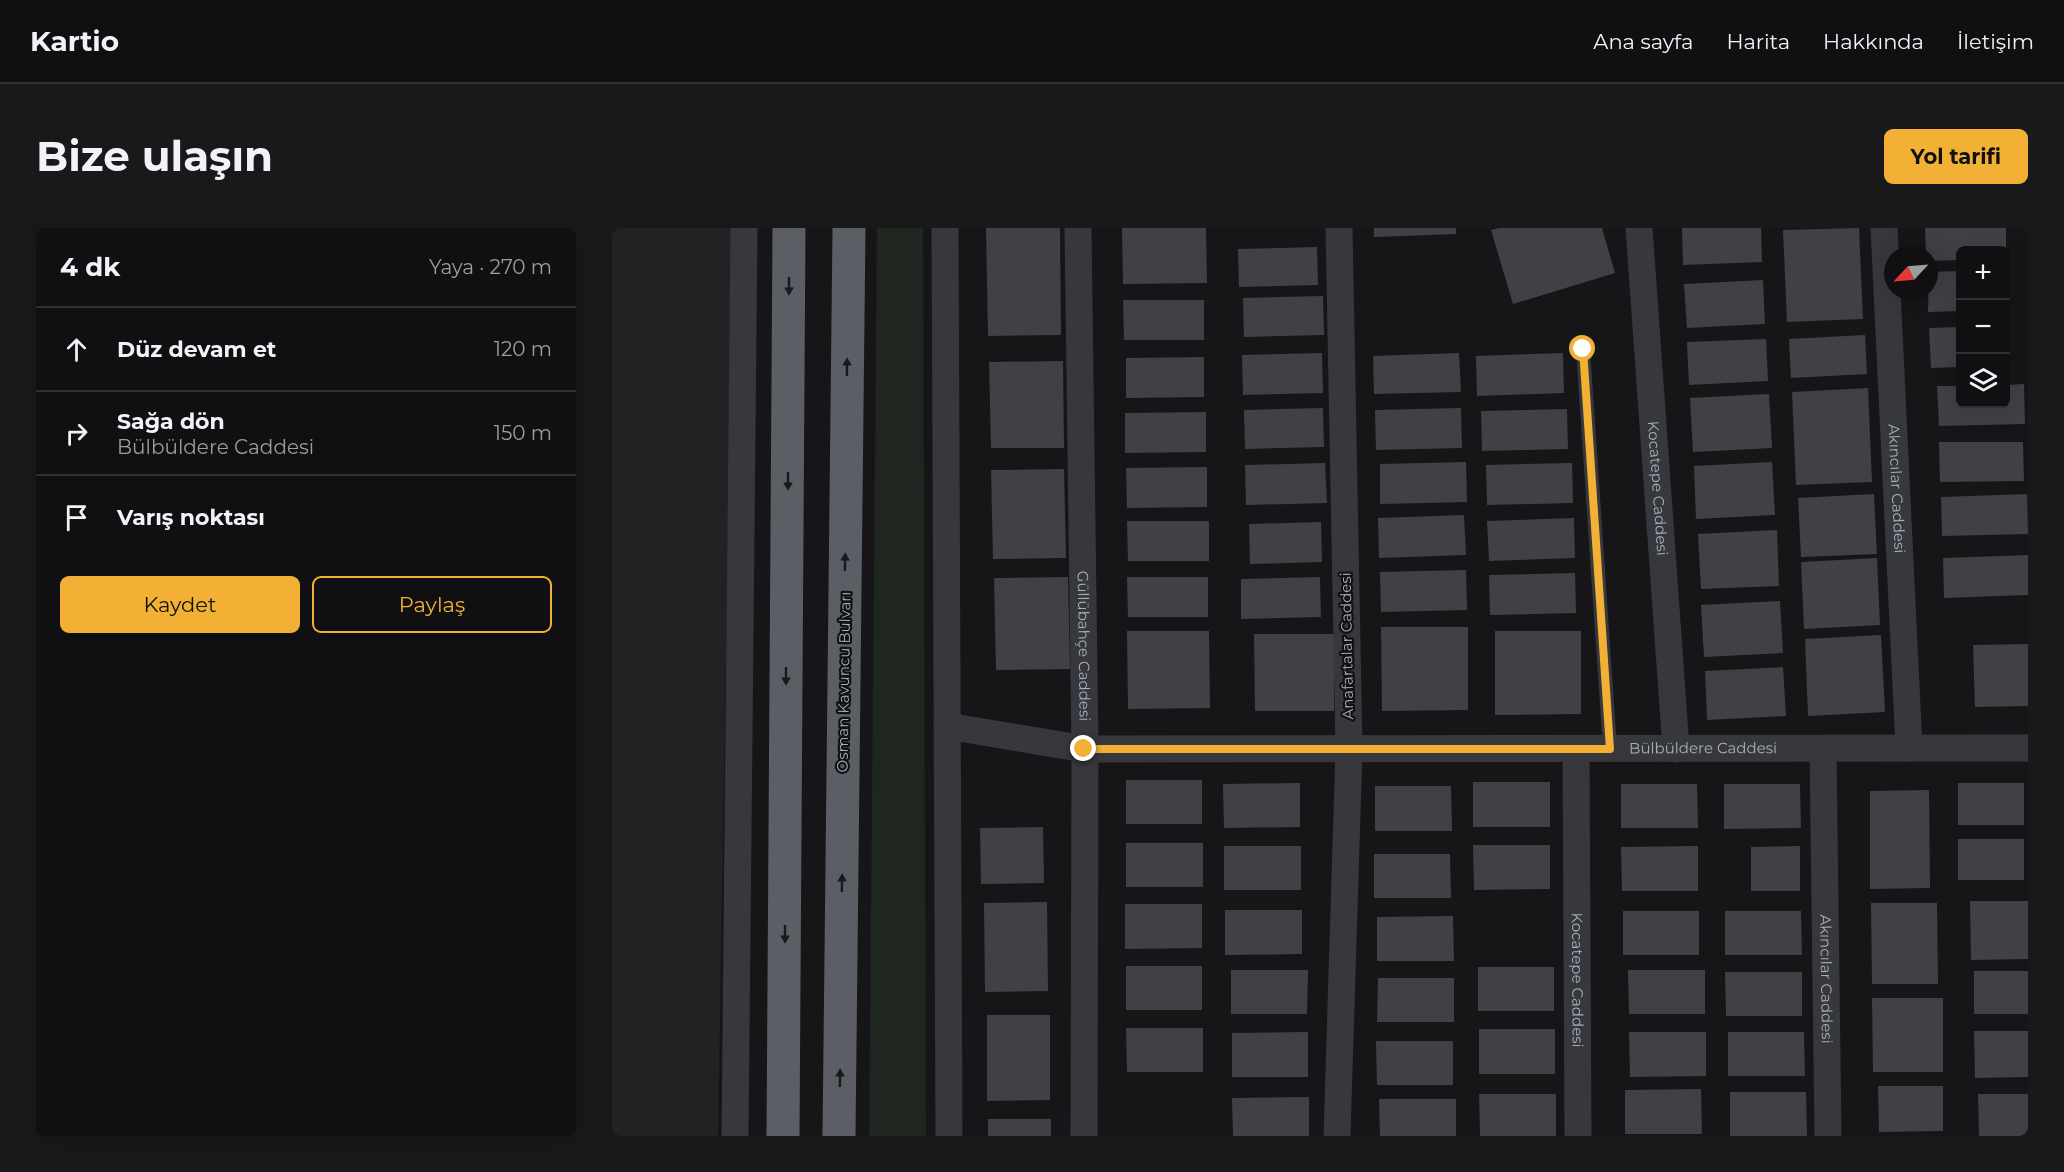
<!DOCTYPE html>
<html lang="tr">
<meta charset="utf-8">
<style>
:root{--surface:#101012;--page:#19191b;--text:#f1f3f6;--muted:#9c9d9f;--line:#303032;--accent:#f2b134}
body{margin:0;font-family:Montserrat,sans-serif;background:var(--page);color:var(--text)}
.controls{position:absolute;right:18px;top:18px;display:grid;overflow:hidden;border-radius:9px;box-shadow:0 6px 24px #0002}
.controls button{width:54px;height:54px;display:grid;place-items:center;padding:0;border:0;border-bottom:2px solid var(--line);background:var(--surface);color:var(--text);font:30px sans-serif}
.compass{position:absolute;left:1272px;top:18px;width:54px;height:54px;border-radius:50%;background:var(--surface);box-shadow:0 6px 24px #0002;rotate:244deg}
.stop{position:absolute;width:18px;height:18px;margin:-14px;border:4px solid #f2b134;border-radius:50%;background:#fff}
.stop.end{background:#f2b134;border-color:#fff;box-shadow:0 2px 6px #0008}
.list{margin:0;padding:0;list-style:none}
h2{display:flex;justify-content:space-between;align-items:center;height:78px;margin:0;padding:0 24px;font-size:26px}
h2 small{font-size:20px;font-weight:400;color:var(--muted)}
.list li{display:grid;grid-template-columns:39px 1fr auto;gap:18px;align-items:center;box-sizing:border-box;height:84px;padding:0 24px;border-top:2px solid var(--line)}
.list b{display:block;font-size:22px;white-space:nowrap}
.list p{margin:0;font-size:20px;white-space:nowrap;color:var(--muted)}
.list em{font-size:20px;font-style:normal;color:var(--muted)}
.actions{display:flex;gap:12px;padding:18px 24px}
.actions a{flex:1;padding:14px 0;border:2px solid var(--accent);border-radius:9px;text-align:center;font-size:21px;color:var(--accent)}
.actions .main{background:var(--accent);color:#111}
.icon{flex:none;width:33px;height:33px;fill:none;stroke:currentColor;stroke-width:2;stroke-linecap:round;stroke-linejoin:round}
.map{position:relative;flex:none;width:1416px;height:908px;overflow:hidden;border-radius:9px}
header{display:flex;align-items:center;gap:36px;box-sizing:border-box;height:84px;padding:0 30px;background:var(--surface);border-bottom:2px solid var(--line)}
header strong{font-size:28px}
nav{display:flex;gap:33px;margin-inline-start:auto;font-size:21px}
.intro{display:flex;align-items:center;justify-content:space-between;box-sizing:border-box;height:144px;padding:0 36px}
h1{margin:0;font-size:42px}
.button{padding:15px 27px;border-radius:9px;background:var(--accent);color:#111;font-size:21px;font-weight:700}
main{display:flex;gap:36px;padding:0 36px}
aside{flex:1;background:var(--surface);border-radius:9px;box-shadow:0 6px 24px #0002}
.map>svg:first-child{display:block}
.built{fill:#222225}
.green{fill:#1e261f}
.building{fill:#404145}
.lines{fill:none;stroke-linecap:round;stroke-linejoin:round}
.service{stroke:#37383d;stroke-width:14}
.minor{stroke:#37383d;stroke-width:27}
.trunk{stroke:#5b5e65;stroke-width:33}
.oneway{fill:#18191b}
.route{stroke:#f2b134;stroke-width:8}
.labels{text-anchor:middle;stroke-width:4.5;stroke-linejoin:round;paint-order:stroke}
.street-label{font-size:15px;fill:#a8adb8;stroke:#111113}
</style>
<header>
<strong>Kartio</strong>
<nav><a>Ana sayfa</a><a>Harita</a><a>Hakkında</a><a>İletişim</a></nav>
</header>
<div class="intro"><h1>Bize ulaşın</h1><a class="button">Yol tarifi</a></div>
<main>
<aside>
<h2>4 dk<small>Yaya · 270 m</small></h2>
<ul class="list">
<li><svg class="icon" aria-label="ahead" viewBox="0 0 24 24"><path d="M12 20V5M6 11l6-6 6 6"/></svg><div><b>Düz devam et</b></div><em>120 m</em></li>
<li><svg class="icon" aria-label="right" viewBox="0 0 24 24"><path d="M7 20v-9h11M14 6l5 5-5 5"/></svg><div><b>Sağa dön</b><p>Bülbüldere Caddesi</p></div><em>150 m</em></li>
<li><svg class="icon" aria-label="arrive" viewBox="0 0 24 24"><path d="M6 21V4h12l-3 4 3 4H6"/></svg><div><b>Varış noktası</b></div></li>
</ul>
<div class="actions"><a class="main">Kaydet</a><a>Paylaş</a></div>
</aside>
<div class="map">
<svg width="1416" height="908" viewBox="0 0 1416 908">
<rect width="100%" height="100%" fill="#161618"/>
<!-- built -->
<polygon class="built" points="0,0 121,0 106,908 0,908"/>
<!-- green -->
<polygon class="green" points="265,0 311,0 314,908 257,908"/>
<!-- building -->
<g class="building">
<polygon points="374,0 448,0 449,107 376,108"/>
<polygon points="510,0 594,0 595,55 511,56"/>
<polygon points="762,0 844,0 844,6 762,9"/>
<polygon points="887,0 990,0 1003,45 901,76 879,2"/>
<polygon points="1070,0 1149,0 1150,34 1071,37"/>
<polygon points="1247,0 1251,91 1175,94 1171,2"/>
<polygon points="1313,0 1394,0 1394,22 1348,22 1348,32 1317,33 1317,27 1314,27"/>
<polygon points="705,19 706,57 627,59 626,21"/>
<polygon points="1394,42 1395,42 1397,82 1394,82"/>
<polygon points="1348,43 1348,83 1316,84 1317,44"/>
<polygon points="1151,52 1153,96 1075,100 1072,56"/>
<polygon points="711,68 712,107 632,109 631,70"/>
<polygon points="511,72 592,72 592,112 512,112"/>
<polygon points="1394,98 1397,98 1398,138 1394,138"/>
<polygon points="1348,99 1348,139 1319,140 1317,100"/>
<polygon points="1253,107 1255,146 1179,150 1177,111"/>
<polygon points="1154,111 1156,153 1077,157 1075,114"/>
<polygon points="710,125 711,165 631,167 630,127"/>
<polygon points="847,125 849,164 762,166 761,128"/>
<polygon points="951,125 952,165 865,168 864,128"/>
<polygon points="592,129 592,169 514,170 514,130"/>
<polygon points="451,133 452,220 379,220 377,134"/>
<polygon points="1412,156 1413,196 1327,198 1325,158 1348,158 1348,176 1394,176 1394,157"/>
<polygon points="1256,160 1260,254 1184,257 1180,164"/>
<polygon points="1157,166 1160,220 1081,224 1078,170"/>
<polygon points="711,180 712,219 633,221 632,182"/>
<polygon points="849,180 850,220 764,222 763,182"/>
<polygon points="955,181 956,221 870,223 869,183"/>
<polygon points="594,184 594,224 513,225 513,185"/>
<polygon points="1327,214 1411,214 1412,253 1328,254"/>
<polygon points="854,234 855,274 768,276 768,236"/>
<polygon points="1160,234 1163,287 1084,291 1082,238"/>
<polygon points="713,235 715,275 634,277 633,237"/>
<polygon points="960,235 961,275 875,277 874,237"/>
<polygon points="595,239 595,279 515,280 514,240"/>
<polygon points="452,241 454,330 381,331 379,242"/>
<polygon points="1262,266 1265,326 1189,329 1186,270"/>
<polygon points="1415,266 1416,306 1330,308 1329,269"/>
<polygon points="852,287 854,327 767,330 766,290"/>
<polygon points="962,290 963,330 877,333 875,293"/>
<polygon points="515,293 597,293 597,333 516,333"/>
<polygon points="709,294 710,334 638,336 637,296"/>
<polygon points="1165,302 1167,358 1089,361 1086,306"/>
<polygon points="1416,327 1416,367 1332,370 1331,330"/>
<polygon points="1265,330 1268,397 1192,401 1189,334"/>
<polygon points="854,342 855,382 769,384 768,344"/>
<polygon points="963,345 964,385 878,387 877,347"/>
<polygon points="456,349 458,441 384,442 382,350"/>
<polygon points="515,349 596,349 596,389 516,389"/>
<polygon points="708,349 709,389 629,391 629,351"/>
<polygon points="1168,373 1171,425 1092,429 1089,377"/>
<polygon points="769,399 856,399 856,482 770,483"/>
<polygon points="515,403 597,403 598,480 516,481"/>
<polygon points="883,403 969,403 969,486 883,487"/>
<polygon points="642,406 722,406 722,483 643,483"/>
<polygon points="1269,407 1273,484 1196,488 1193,411"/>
<polygon points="1416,416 1416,478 1363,479 1361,417"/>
<polygon points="1171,439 1174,488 1095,492 1093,443"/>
<rect x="514" y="552" width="76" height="44"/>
<rect x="861" y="554" width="77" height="45"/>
<polygon points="688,555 688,599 612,600 611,556"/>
<rect x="1346" y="555" width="66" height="42"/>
<polygon points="1009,556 1085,556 1086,600 1009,600"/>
<polygon points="1112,556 1188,556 1189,600 1112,601"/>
<polygon points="763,558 839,558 840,603 763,603"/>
<polygon points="1317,562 1318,660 1258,661 1258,563"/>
<polygon points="431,599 432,655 369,656 368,600"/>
<rect x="1346" y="611" width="66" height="41"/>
<rect x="514" y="615" width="77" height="44"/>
<polygon points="861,617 938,617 938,661 862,662"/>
<rect x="612" y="618" width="77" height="44"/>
<polygon points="1086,618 1086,663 1010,663 1009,619"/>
<polygon points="1188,618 1188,663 1139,663 1139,619"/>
<polygon points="762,626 838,626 839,670 762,670"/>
<polygon points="1358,673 1416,673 1416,731 1359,732"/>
<polygon points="435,674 436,763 373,764 372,675"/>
<polygon points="1259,675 1325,675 1326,756 1260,756"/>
<polygon points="513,676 590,676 590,720 513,721"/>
<polygon points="613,682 690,682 690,726 613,727"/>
<rect x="1011" y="683" width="76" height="44"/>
<polygon points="1113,683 1189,683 1190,727 1113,727"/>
<polygon points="841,688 842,733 765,733 765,689"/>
<rect x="514" y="738" width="76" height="44"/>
<rect x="866" y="739" width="76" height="44"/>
<polygon points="619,742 696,742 695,786 619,786"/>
<polygon points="1016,742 1093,742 1093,786 1017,786"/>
<rect x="1362" y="743" width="54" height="43"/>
<polygon points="1113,744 1190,744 1190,788 1114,788"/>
<polygon points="766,750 842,750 842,794 765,794"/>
<polygon points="1260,770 1331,770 1331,844 1261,844"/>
<polygon points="375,787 438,787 438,872 375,873"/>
<polygon points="514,800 591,800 591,844 515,844"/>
<rect x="867" y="801" width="76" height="45"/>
<polygon points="1362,803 1416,803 1416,849 1363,850"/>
<polygon points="696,804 696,849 620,849 620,805"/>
<polygon points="1017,804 1094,804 1094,848 1018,849"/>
<polygon points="1116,804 1192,804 1193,848 1116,848"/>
<polygon points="764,813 841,813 841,857 765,857"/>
<polygon points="1266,858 1331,858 1331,903 1267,904"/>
<polygon points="1089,861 1090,906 1013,906 1013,862"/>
<polygon points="1118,864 1194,864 1195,908 1118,908"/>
<polygon points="867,866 944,866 944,908 868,908"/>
<polygon points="1366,866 1416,866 1416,908 1367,908"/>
<polygon points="697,869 697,908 621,908 620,870"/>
<polygon points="767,871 844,871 844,908 768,908"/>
<rect x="376" y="891" width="63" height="17"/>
</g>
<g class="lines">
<!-- service -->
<polyline class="service" points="971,121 998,521"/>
<!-- minor -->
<g class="minor">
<polyline points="333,0 337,908"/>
<path id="s1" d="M466 0 473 521 472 908"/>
<path id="s2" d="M1027 0 1064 521"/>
<path id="s3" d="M1272 0 1297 520"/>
<path id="s4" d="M335 498 473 521 1416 520"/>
<path id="s5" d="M1211 521 1216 908"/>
<path id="s6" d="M964 522 966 908"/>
<polyline points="123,908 132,0"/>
<polyline points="725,908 737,522 727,0"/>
</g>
<!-- trunk -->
<g class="trunk">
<polyline points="171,908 177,0"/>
<polyline points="227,908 237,0"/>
</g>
</g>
<!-- one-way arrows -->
<defs><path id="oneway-solid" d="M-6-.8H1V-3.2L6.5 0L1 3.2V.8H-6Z" transform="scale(1.5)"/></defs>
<g class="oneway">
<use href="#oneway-solid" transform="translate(177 58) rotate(90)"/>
<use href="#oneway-solid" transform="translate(235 139) rotate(-89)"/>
<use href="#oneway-solid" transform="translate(176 253) rotate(90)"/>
<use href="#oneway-solid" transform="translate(233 334) rotate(-89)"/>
<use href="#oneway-solid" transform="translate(174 448) rotate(90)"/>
<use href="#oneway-solid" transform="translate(230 655) rotate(-89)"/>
<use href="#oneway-solid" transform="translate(173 706) rotate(90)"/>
<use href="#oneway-solid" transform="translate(228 850) rotate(-89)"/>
</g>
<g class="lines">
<!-- route -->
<polyline class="route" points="472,521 998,521 971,121"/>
</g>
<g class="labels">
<!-- street labels -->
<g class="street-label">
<text dy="5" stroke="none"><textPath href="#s2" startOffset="261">Kocatepe Caddesi</textPath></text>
<text dy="5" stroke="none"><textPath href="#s3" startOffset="261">Akıncılar Caddesi</textPath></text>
<text dy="5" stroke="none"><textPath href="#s1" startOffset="418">Güllübahçe Caddesi</textPath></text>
<text transform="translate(735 418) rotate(-91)" y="5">Anafartalar Caddesi</text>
<text transform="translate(232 454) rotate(-89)" y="5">Osman Kavuncu Bulvarı</text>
<text dy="5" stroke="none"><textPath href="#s4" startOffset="758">Bülbüldere Caddesi</textPath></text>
<text dy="5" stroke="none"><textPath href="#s5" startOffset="230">Akıncılar Caddesi</textPath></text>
<text dy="5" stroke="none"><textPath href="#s6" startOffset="230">Kocatepe Caddesi</textPath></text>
</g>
</g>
</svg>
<div class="controls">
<button>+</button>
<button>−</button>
<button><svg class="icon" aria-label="layers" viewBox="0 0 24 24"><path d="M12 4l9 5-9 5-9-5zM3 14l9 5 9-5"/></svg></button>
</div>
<svg class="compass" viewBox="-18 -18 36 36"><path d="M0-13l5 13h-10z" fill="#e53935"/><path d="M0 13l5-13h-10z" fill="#9c9d9f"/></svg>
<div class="stop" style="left:971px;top:121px"></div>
<div class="stop end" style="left:472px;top:521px"></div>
</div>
</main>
